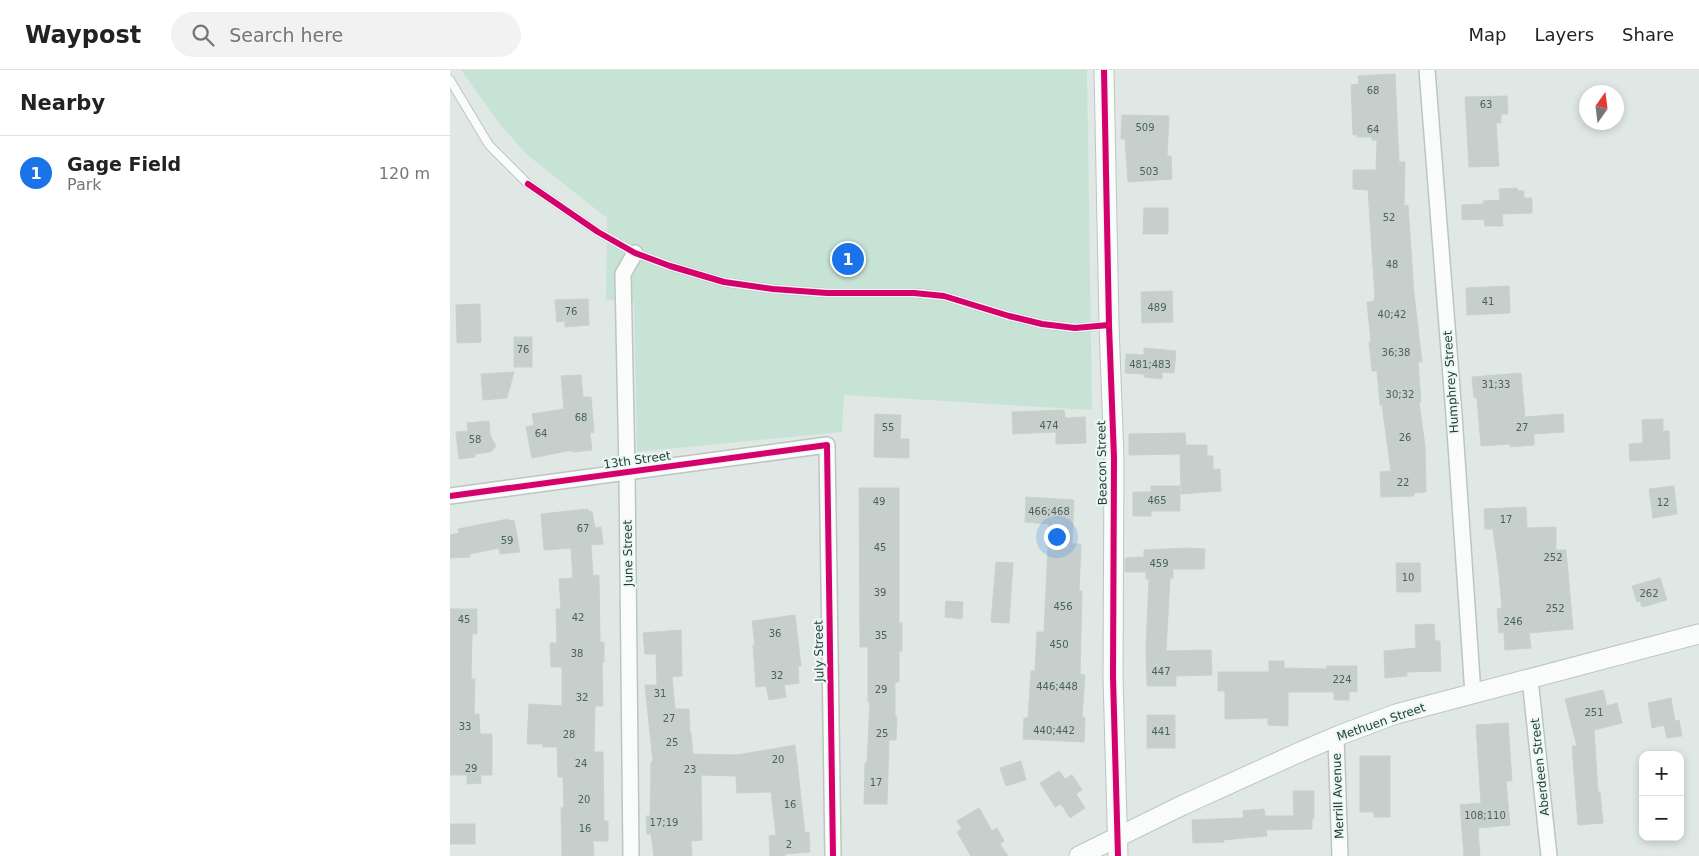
<!DOCTYPE html>
<meta charset="utf-8">
<style>
:root{--surface:#fff;--page:#f2f2f2;--text:#222;--muted:#767676;--line:#e0e0e0;--accent:#1a73e8}
body{margin:0;font-family:"DejaVu Sans",sans-serif;background:var(--page);color:var(--text)}
.controls{position:absolute;right:15px;bottom:15px;display:grid;overflow:hidden;border-radius:10px;box-shadow:0 2px 8px #0003}
.controls button{width:45px;height:45px;display:grid;place-items:center;padding:0;border:0;border-bottom:1px solid var(--line);background:var(--surface);color:var(--text);font:25px sans-serif}
.compass{position:absolute;left:1129px;top:15px;width:45px;height:45px;border-radius:50%;background:var(--surface);box-shadow:0 2px 8px #0003;rotate:14deg}
.you{position:absolute;left:606px;top:466px;width:18px;height:18px;margin:-12px;border:4px solid #fff;border-radius:50%;background:#1a73e8;box-shadow:0 0 0 8px #1a73e833}
.badge{display:grid;place-items:center;width:32px;height:32px;border-radius:50%;background:var(--accent);color:#fff;font-size:16px;font-weight:700}
.pin{position:absolute;translate:-50% -50%;border:2px solid #fff;box-shadow:0 1px 5px #0006}
.list{margin:0;padding:0;list-style:none}
h2{display:flex;justify-content:space-between;align-items:center;height:65px;margin:0;padding:0 20px;font-size:21px}
h2 small{font-size:16px;font-weight:400;color:var(--muted)}
.list li{display:grid;grid-template-columns:32px 1fr auto;gap:15px;align-items:center;box-sizing:border-box;height:75px;padding:0 20px;border-top:1px solid var(--line)}
.list b{display:block;font-size:19px;white-space:nowrap}
.list p{margin:0;font-size:16px;white-space:nowrap;color:var(--muted)}
.list em{font-size:16px;font-style:normal;color:var(--muted)}
.icon{flex:none;width:28px;height:28px;fill:none;stroke:currentColor;stroke-width:2;stroke-linecap:round;stroke-linejoin:round}
.map{position:relative;flex:none;width:1249px;height:786px;overflow:hidden}
header{display:flex;align-items:center;gap:30px;box-sizing:border-box;height:70px;padding:0 25px;background:var(--surface);border-bottom:1px solid var(--line)}
header strong{font-size:24px}
nav{display:flex;gap:28px;margin-inline-start:auto;font-size:18px}
.search{width:350px;height:45px;background:var(--page);display:flex;align-items:center;gap:12px;box-sizing:border-box;padding:0 18px;border-radius:28px;color:var(--muted);font-size:19px}
main{display:flex}
aside{flex:1;background:var(--surface)}
.map>svg:first-child{display:block}
.green{fill:#c7e3d6}
.building{fill:#c7cfcd;stroke:#c9d1cf}
.lines{fill:none;stroke-linecap:round;stroke-linejoin:round}
.service-casing{stroke:#bdc5c3;stroke-width:10}
.minor-casing{stroke:#bdc5c3;stroke-width:18}
.tertiary-casing{stroke:#bdc5c3;stroke-width:21}
.service{stroke:#fafcfb;stroke-width:8}
.minor{stroke:#fafcfb;stroke-width:15}
.tertiary{stroke:#fafcfb;stroke-width:19}
.cycleway-casing{stroke:#edf7f4;stroke-width:9}
.cycleway{stroke:#d6006c;stroke-width:6}
.labels{text-anchor:middle;stroke-width:4;stroke-linejoin:round;paint-order:stroke}
.number-label{font-size:10px;fill:#486260}
.street-label{font-size:12px;fill:#1d3c3a;stroke:#edf7f4}
</style>
<header>
<strong>Waypost</strong>
<div class="search"><svg class="icon" aria-label="search" viewBox="0 0 24 24"><circle cx="10" cy="10" r="6"/><path d="M15 15l6 6"/></svg>Search here</div>
<nav><a>Map</a><a>Layers</a><a>Share</a></nav>
</header>
<main>
<aside>
<h2>Nearby<small></small></h2>
<ul class="list">
<li><span class="badge">1</span><div><b>Gage Field</b><p>Park</p></div><em>120 m</em></li>
</ul>
</aside>
<div class="map">
<svg width="1249" height="786" viewBox="0 0 1249 786">
<rect width="100%" height="100%" fill="#e0e8e6"/>
<!-- green -->
<polygon class="green" points="11,0 637,0 642,340 394,325 392,362 187,382 184,232 156,230 157,148 76,84 49,53"/>
<!-- building -->
<g class="building">
<polygon points="945,4 949,92 955,92 954,136 958,135 964,224 972,292 968,292 971,332 969,332 975,376 976,422 964,423 964,426 931,427 930,402 941,401 932,335 930,335 927,301 922,301 919,272 921,272 917,232 924,231 924,228 925,228 918,120 903,119 903,100 926,100 927,70 922,70 922,67 907,67 907,64 903,65 901,15 909,14 908,6"/>
<polygon points="1057,26 1058,44 1051,44 1051,53 1046,53 1049,96 1019,97 1015,27"/>
<polygon points="672,45 719,46 717,86 721,86 722,109 678,112 675,69 671,69"/>
<polygon points="1067,118 1068,121 1074,121 1074,128 1082,128 1082,143 1052,144 1053,156 1035,156 1034,149 1012,150 1012,135 1034,134 1033,131 1050,130 1049,119"/>
<polygon points="694,138 718,138 718,164 693,164"/>
<polygon points="1059,216 1060,243 1017,245 1016,218"/>
<polygon points="722,221 723,252 692,253 691,222"/>
<polygon points="138,229 139,255 115,257 115,251 107,252 105,230"/>
<polygon points="30,234 31,272 7,273 6,235"/>
<rect x="64" y="267" width="18" height="30"/>
<polygon points="694,278 726,281 724,303 712,302 712,309 694,307 694,304 675,303 676,284 694,285"/>
<polygon points="64,302 57,328 33,330 31,304"/>
<polygon points="1071,303 1075,347 1113,344 1114,362 1084,364 1084,375 1060,377 1060,374 1031,376 1027,328 1024,328 1022,307"/>
<polygon points="131,305 133,327 141,327 144,362 140,363 142,380 122,382 122,380 82,388 76,357 84,355 82,344 114,339 111,306"/>
<polygon points="614,340 615,348 635,347 636,373 606,374 606,362 563,364 562,342"/>
<polygon points="425,344 451,345 450,369 459,369 459,388 424,387"/>
<polygon points="1213,349 1213,361 1219,361 1220,389 1180,391 1179,374 1193,373 1192,350"/>
<polygon points="39,351 40,365 46,376 43,380 40,382 25,384 25,387 9,389 6,362 18,361 17,353"/>
<polygon points="735,363 736,375 757,375 757,386 763,386 763,400 770,399 771,421 731,424 730,384 679,385 679,364"/>
<polygon points="701,416 730,416 730,441 701,441 701,446 683,446 683,422 701,422"/>
<polygon points="1224,416 1227,444 1203,448 1199,419"/>
<polygon points="409,418 449,418 449,553 452,553 452,581 449,581 449,612 445,612 445,646 447,647 446,670 439,670 437,734 414,734 415,693 417,693 420,632 418,632 418,577 410,577"/>
<polygon points="576,427 624,430 622,474 631,474 629,521 632,521 630,604 635,605 632,647 635,648 634,672 573,669 574,648 578,648 581,601 585,601 587,562 594,562 599,454 575,452"/>
<polygon points="1076,437 1077,458 1106,457 1106,480 1116,480 1123,559 1079,563 1081,578 1055,580 1054,562 1049,563 1047,539 1052,538 1049,504 1043,459 1035,459 1034,439"/>
<polygon points="138,439 139,442 142,441 145,458 151,457 153,474 141,475 143,506 149,505 150,572 154,572 154,592 152,592 153,636 145,636 144,682 153,682 154,751 158,751 158,771 143,771 144,786 112,786 111,738 114,737 113,707 108,707 107,677 93,677 93,674 77,674 79,634 112,636 112,597 101,597 100,573 107,573 106,539 111,539 109,509 123,508 121,478 94,480 91,444"/>
<polygon points="58,449 59,451 64,450 70,482 50,484 49,478 20,484 20,487 0,488 0,465 9,463 8,459"/>
<polygon points="736,478 755,479 754,499 723,499 723,508 720,508 716,581 761,580 762,605 726,606 726,616 697,616 696,578 699,509 696,509 696,502 675,502 675,488 694,487 694,480"/>
<polygon points="546,492 563,493 559,553 541,552"/>
<polygon points="946,493 970,493 971,522 947,522"/>
<polygon points="1210,508 1217,530 1192,537 1190,531 1187,532 1182,516"/>
<polygon points="496,531 513,532 512,549 495,547"/>
<polygon points="0,539 27,539 27,564 22,564 21,609 25,609 24,644 29,644 30,664 42,664 42,705 31,705 31,713 17,714 17,705 0,705"/>
<polygon points="345,545 351,596 348,596 349,613 334,615 336,627 319,630 316,616 306,617 303,575 305,575 302,551"/>
<polygon points="984,554 985,571 990,571 991,601 957,602 957,606 935,608 934,581 966,578 965,555"/>
<polygon points="231,560 232,606 222,607 225,639 239,639 240,663 241,663 243,684 287,685 345,675 355,763 359,762 360,782 335,784 335,786 320,786 319,766 326,765 321,722 287,723 286,706 251,705 252,770 241,771 242,786 204,786 201,764 197,764 196,746 200,746 201,692 203,692 195,615 207,615 206,584 195,584 193,563"/>
<polygon points="819,591 834,591 834,598 877,599 877,596 907,596 907,622 899,621 899,630 884,630 884,622 838,622 838,656 818,655 818,648 775,649 775,621 768,621 768,602 819,602"/>
<polygon points="1153,620 1157,636 1167,633 1172,653 1144,660 1148,722 1150,722 1153,753 1128,755 1122,676 1127,676 1115,629"/>
<polygon points="1221,628 1225,651 1229,650 1232,666 1217,668 1214,655 1202,658 1198,633"/>
<rect x="697" y="645" width="28" height="33"/>
<polygon points="1058,653 1062,711 1056,711 1060,755 1028,758 1030,786 1014,786 1010,735 1031,733 1026,655"/>
<polygon points="910,686 940,686 940,747 924,747 924,742 910,742"/>
<polygon points="571,691 576,710 556,716 550,698"/>
<polygon points="609,701 615,709 622,705 632,720 626,724 635,738 620,748 611,734 605,737 590,713"/>
<polygon points="843,721 864,721 864,749 862,749 862,759 816,760 817,766 773,770 774,772 743,773 742,750 794,748 793,741 814,739 815,746 844,746"/>
<polygon points="529,738 542,761 547,758 554,771 550,774 558,786 521,786 507,762 512,759 507,751"/>
<rect x="0" y="754" width="25" height="20"/>
</g>
<g class="lines">
<defs>
<polyline id="service" points="0,10 39,75 78,114 148,162 185,183 220,196 274,212 323,219 377,223 464,223 494,226 559,246 592,254 625,258 659,255"/>
<g id="minor">
<polyline points="977,0 1004,345 1023,624"/>
<polyline points="0,426 377,375 383,786"/>
<polyline points="1080,609 1099,786"/>
<polyline points="886,667 890,786"/>
<polyline points="181,786 177,403 173,204 185,183"/>
</g>
<g id="tertiary">
<polyline points="654,0 659,255 664,388 663,607 668,786"/>
<polyline points="629,786 733,735 850,682 890,665 946,644 1249,564"/>
</g>
</defs>
<!-- service casing -->
<use href="#service" class="service-casing"/>
<!-- minor casing -->
<use href="#minor" class="minor-casing"/>
<!-- tertiary casing -->
<use href="#tertiary" class="tertiary-casing"/>
<!-- service -->
<use href="#service" class="service"/>
<!-- minor -->
<use href="#minor" class="minor"/>
<!-- tertiary -->
<use href="#tertiary" class="tertiary"/>
<defs>
<g id="cycleway">
<polyline points="654,0 659,255 664,388 663,607 668,786"/>
<polyline points="78,114 148,162 185,183 220,196 274,212 323,219 377,223 464,223 494,226 559,246 592,254 625,258 659,255"/>
<polyline points="0,426 377,375 383,786"/>
</g>
</defs>
<!-- cycleway casing -->
<use href="#cycleway" class="cycleway-casing"/>
<!-- cycleway -->
<use href="#cycleway" class="cycleway"/>
</g>
<g class="labels">
<!-- number labels -->
<g class="number-label">
<text x="923" y="24">68</text>
<text x="1036" y="38">63</text>
<text x="695" y="61">509</text>
<text x="923" y="63">64</text>
<text x="699" y="105">503</text>
<text x="939" y="151">52</text>
<text x="942" y="198">48</text>
<text x="1038" y="235">41</text>
<text x="707" y="241">489</text>
<text x="121" y="245">76</text>
<text x="942" y="248">40;42</text>
<text x="73" y="283">76</text>
<text x="946" y="286">36;38</text>
<text x="700" y="298">481;483</text>
<text x="1046" y="318">31;33</text>
<text x="950" y="328">30;32</text>
<text x="131" y="351">68</text>
<text x="599" y="359">474</text>
<text x="438" y="361">55</text>
<text x="1072" y="361">27</text>
<text x="91" y="367">64</text>
<text x="955" y="371">26</text>
<text x="25" y="373">58</text>
<text x="953" y="416">22</text>
<text x="707" y="434">465</text>
<text x="429" y="435">49</text>
<text x="1213" y="436">12</text>
<text x="599" y="445">466;468</text>
<text x="1056" y="453">17</text>
<text x="133" y="462">67</text>
<text x="57" y="474">59</text>
<text x="430" y="481">45</text>
<text x="1103" y="491">252</text>
<text x="709" y="497">459</text>
<text x="958" y="511">10</text>
<text x="430" y="526">39</text>
<text x="1199" y="527">262</text>
<text x="613" y="540">456</text>
<text x="1105" y="542">252</text>
<text x="128" y="551">42</text>
<text x="14" y="553">45</text>
<text x="1063" y="555">246</text>
<text x="325" y="567">36</text>
<text x="431" y="569">35</text>
<text x="609" y="578">450</text>
<text x="127" y="587">38</text>
<text x="711" y="605">447</text>
<text x="327" y="609">32</text>
<text x="892" y="613">224</text>
<text x="607" y="620">446;448</text>
<text x="431" y="623">29</text>
<text x="210" y="627">31</text>
<text x="132" y="631">32</text>
<text x="1144" y="646">251</text>
<text x="219" y="652">27</text>
<text x="15" y="660">33</text>
<text x="604" y="664">440;442</text>
<text x="711" y="665">441</text>
<text x="432" y="667">25</text>
<text x="119" y="668">28</text>
<text x="222" y="676">25</text>
<text x="328" y="693">20</text>
<text x="131" y="697">24</text>
<text x="21" y="702">29</text>
<text x="240" y="703">23</text>
<text x="426" y="716">17</text>
<text x="134" y="733">20</text>
<text x="340" y="738">16</text>
<text x="1035" y="749">108;110</text>
<text x="214" y="756">17;19</text>
<text x="135" y="762">16</text>
<text x="339" y="778">2</text>
</g>
<!-- street labels -->
<g class="street-label">
<text transform="translate(1001 312) rotate(-94)" y="4">Humphrey Street</text>
<text transform="translate(187 390) rotate(-8)" y="4">13th Street</text>
<text transform="translate(652 393) rotate(-91)" y="4">Beacon Street</text>
<text transform="translate(178 483) rotate(-91)" y="4">June Street</text>
<text transform="translate(369 581) rotate(-91)" y="4">July Street</text>
<text transform="translate(931 652) rotate(-19)" y="4">Methuen Street</text>
<text transform="translate(1090 697) rotate(-96)" y="4">Aberdeen Street</text>
<text transform="translate(888 726) rotate(-92)" y="4">Merrill Avenue</text>
</g>
</g>
</svg>
<div class="controls">
<button>+</button>
<button>−</button>
</div>
<svg class="compass" viewBox="-18 -18 36 36"><path d="M0-13l5 13h-10z" fill="#e53935"/><path d="M0 13l5-13h-10z" fill="#767676"/></svg>
<div class="you"></div>
<div class="pin badge" style="left:398px;top:189px">1</div>
</div>
</main>
